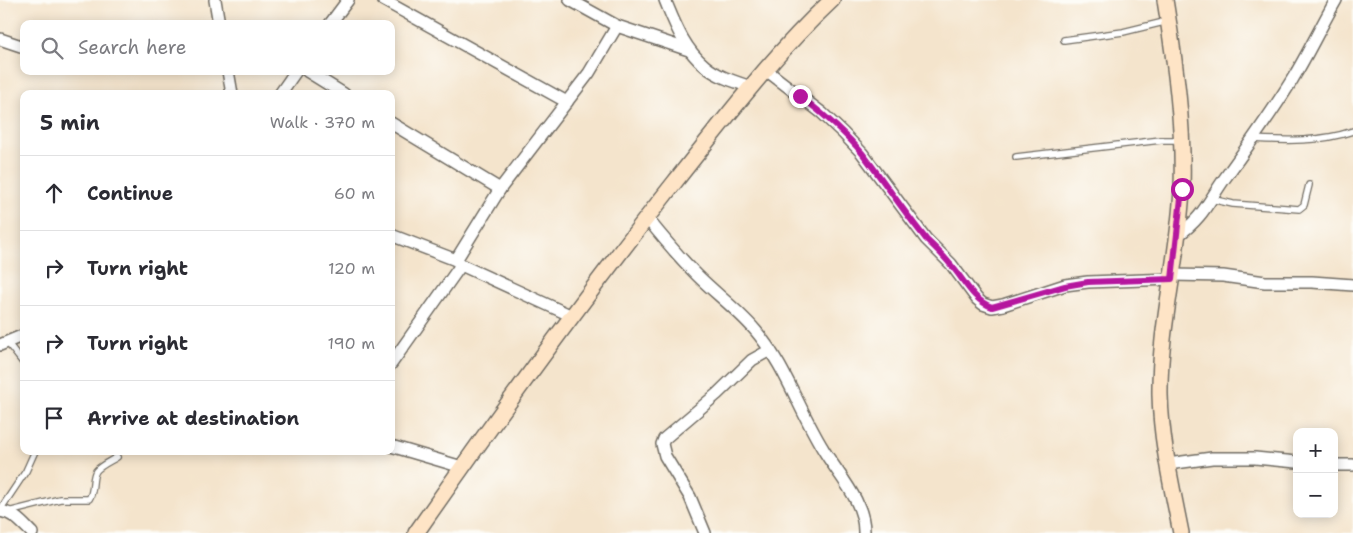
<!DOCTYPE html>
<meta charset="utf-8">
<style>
:root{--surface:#fff;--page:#f7f7f7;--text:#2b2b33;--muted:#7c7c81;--line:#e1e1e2}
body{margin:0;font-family:"Shantell Sans",sans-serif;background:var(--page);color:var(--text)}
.controls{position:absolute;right:15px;bottom:15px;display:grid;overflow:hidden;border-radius:10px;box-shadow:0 2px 12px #0003}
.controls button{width:45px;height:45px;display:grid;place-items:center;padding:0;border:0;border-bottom:1px solid var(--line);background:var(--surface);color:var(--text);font:25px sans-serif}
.stop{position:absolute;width:15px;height:15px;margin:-11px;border:4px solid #b5179e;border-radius:50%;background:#fff}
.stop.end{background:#b5179e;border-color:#fff;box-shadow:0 1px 5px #0008}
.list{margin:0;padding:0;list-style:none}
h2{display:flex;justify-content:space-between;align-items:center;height:65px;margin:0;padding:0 20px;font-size:21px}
h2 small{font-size:16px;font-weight:400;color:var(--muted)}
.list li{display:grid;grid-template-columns:32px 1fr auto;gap:15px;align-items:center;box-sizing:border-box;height:75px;padding:0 20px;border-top:1px solid var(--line)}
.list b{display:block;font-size:19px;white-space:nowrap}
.list em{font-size:16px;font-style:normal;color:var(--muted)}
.icon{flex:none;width:28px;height:28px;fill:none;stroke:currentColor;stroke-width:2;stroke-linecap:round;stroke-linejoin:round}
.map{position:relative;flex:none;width:1353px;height:533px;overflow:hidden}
.search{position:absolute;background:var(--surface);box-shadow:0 2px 12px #0003;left:20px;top:20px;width:375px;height:55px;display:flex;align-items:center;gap:12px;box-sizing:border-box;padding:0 18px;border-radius:10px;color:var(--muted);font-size:19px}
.panel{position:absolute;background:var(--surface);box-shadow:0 2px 12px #0003;left:20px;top:90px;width:375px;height:365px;border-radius:10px}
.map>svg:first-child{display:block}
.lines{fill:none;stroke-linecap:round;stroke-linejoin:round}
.lane-casing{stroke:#716c63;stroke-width:8}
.street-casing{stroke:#716c63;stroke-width:14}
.secondary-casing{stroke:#716c63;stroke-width:18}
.lane{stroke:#fff;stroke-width:5.5}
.street{stroke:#fff;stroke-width:11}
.secondary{stroke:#fee4c6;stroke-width:15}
.route{stroke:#b5179e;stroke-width:6}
</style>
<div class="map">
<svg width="1353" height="533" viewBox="0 0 1353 533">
<rect width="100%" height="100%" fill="#fdfcf7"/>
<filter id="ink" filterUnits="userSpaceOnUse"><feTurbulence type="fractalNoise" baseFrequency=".02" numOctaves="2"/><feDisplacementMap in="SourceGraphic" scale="10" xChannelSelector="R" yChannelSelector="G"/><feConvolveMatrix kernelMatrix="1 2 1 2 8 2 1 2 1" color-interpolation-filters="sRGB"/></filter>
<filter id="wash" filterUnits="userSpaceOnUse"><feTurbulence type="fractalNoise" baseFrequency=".0096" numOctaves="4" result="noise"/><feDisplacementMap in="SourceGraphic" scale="20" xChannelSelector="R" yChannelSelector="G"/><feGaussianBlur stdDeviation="1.12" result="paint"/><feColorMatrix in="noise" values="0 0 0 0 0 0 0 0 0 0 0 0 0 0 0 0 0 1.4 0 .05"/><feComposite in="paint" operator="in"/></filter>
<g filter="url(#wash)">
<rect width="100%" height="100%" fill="#f4e4cc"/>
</g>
<g filter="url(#ink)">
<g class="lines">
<defs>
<g id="lane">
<polyline points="1064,40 1123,32 1168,21"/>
<path d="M1253 139C1286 141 1321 142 1353 131"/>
<polyline points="1016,157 1161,140 1181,140"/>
<polyline points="1211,199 1233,204 1299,209 1304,205 1309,185"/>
<polyline points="7,342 24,364"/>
<polyline points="0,510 26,471 35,451"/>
<path d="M8 512 60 499H89C95 490 91 479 96 471 101 465 111 461 117 457"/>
</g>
<g id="street">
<polyline points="215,0 219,24"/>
<polyline points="383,0 567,102"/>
<polyline points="570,0 617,26 689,50"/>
<path d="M665 0C675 24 684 49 705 66 718 77 736 82 751 87"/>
<polyline points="330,24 348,0"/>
<polyline points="0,39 24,47"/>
<polyline points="766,70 822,113 843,133 862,153 926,239 951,264 977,299 983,304 992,307 1003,305 1065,285 1088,282 1172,279"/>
<polyline points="228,71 232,94"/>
<polyline points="307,71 344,94"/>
<polyline points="280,94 296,71"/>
<polyline points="391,123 500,189"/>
<path d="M647 218C663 238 679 257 697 275 716 294 738 310 755 330 785 365 799 410 823 449 838 475 865 501 864 533"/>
<polyline points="391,235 456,260 461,265 572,316"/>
<path d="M1177 236C1203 218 1208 202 1225 178 1248 146 1271 114 1292 80 1308 54 1321 26 1336 0"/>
<polyline points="456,260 500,189 589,73 617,26"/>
<polyline points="1172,275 1223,276 1265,282 1312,282 1353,285"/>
<polyline points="0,345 24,335"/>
<polyline points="391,364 461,265"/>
<polyline points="391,446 462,467"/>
<polyline points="1168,464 1212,458 1255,458 1297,462"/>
<polyline points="1334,465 1353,465"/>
<path d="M0 511C14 513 22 523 32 533"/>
<polyline points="705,533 690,497 665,456 662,444 664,439 717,394 752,360 770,350"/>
</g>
<g id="secondary">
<path d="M1165 0C1175 62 1184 125 1182 188 1179 257 1159 326 1160 395 1161 441 1172 487 1181 533"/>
<path d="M416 533C499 414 584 297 674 183 724 120 773 55 832 0"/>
</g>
</defs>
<!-- lane casing -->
<use href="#lane" class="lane-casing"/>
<!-- street casing -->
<use href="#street" class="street-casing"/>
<!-- secondary casing -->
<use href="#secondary" class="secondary-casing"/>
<!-- lane -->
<use href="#lane" class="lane"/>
<!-- street -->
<use href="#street" class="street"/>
<!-- secondary -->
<use href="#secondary" class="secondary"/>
</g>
</g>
<g class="lines" filter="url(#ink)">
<!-- route -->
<path class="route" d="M800 96C822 113 844 131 862 153 884 181 903 211 926 239 934 247 943 255 950 264 964 279 972 300 992 307L1065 286 1088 282 1172 279 1182 189"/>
</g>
</svg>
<div class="controls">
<button>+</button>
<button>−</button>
</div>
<div class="stop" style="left:1182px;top:189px"></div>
<div class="stop end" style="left:800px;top:96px"></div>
<div class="search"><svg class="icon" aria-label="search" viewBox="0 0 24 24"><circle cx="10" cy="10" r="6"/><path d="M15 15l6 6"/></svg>Search here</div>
<section class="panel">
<h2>5 min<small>Walk · 370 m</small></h2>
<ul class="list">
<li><svg class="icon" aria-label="ahead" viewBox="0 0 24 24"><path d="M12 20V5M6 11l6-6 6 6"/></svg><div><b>Continue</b></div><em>60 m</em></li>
<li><svg class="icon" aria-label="right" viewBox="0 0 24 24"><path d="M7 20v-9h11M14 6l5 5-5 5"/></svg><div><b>Turn right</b></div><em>120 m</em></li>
<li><svg class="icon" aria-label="right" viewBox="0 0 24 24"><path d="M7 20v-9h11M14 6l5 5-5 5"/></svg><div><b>Turn right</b></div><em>190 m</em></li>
<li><svg class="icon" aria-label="arrive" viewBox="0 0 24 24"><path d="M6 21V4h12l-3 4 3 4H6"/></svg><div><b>Arrive at destination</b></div></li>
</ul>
</section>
</div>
